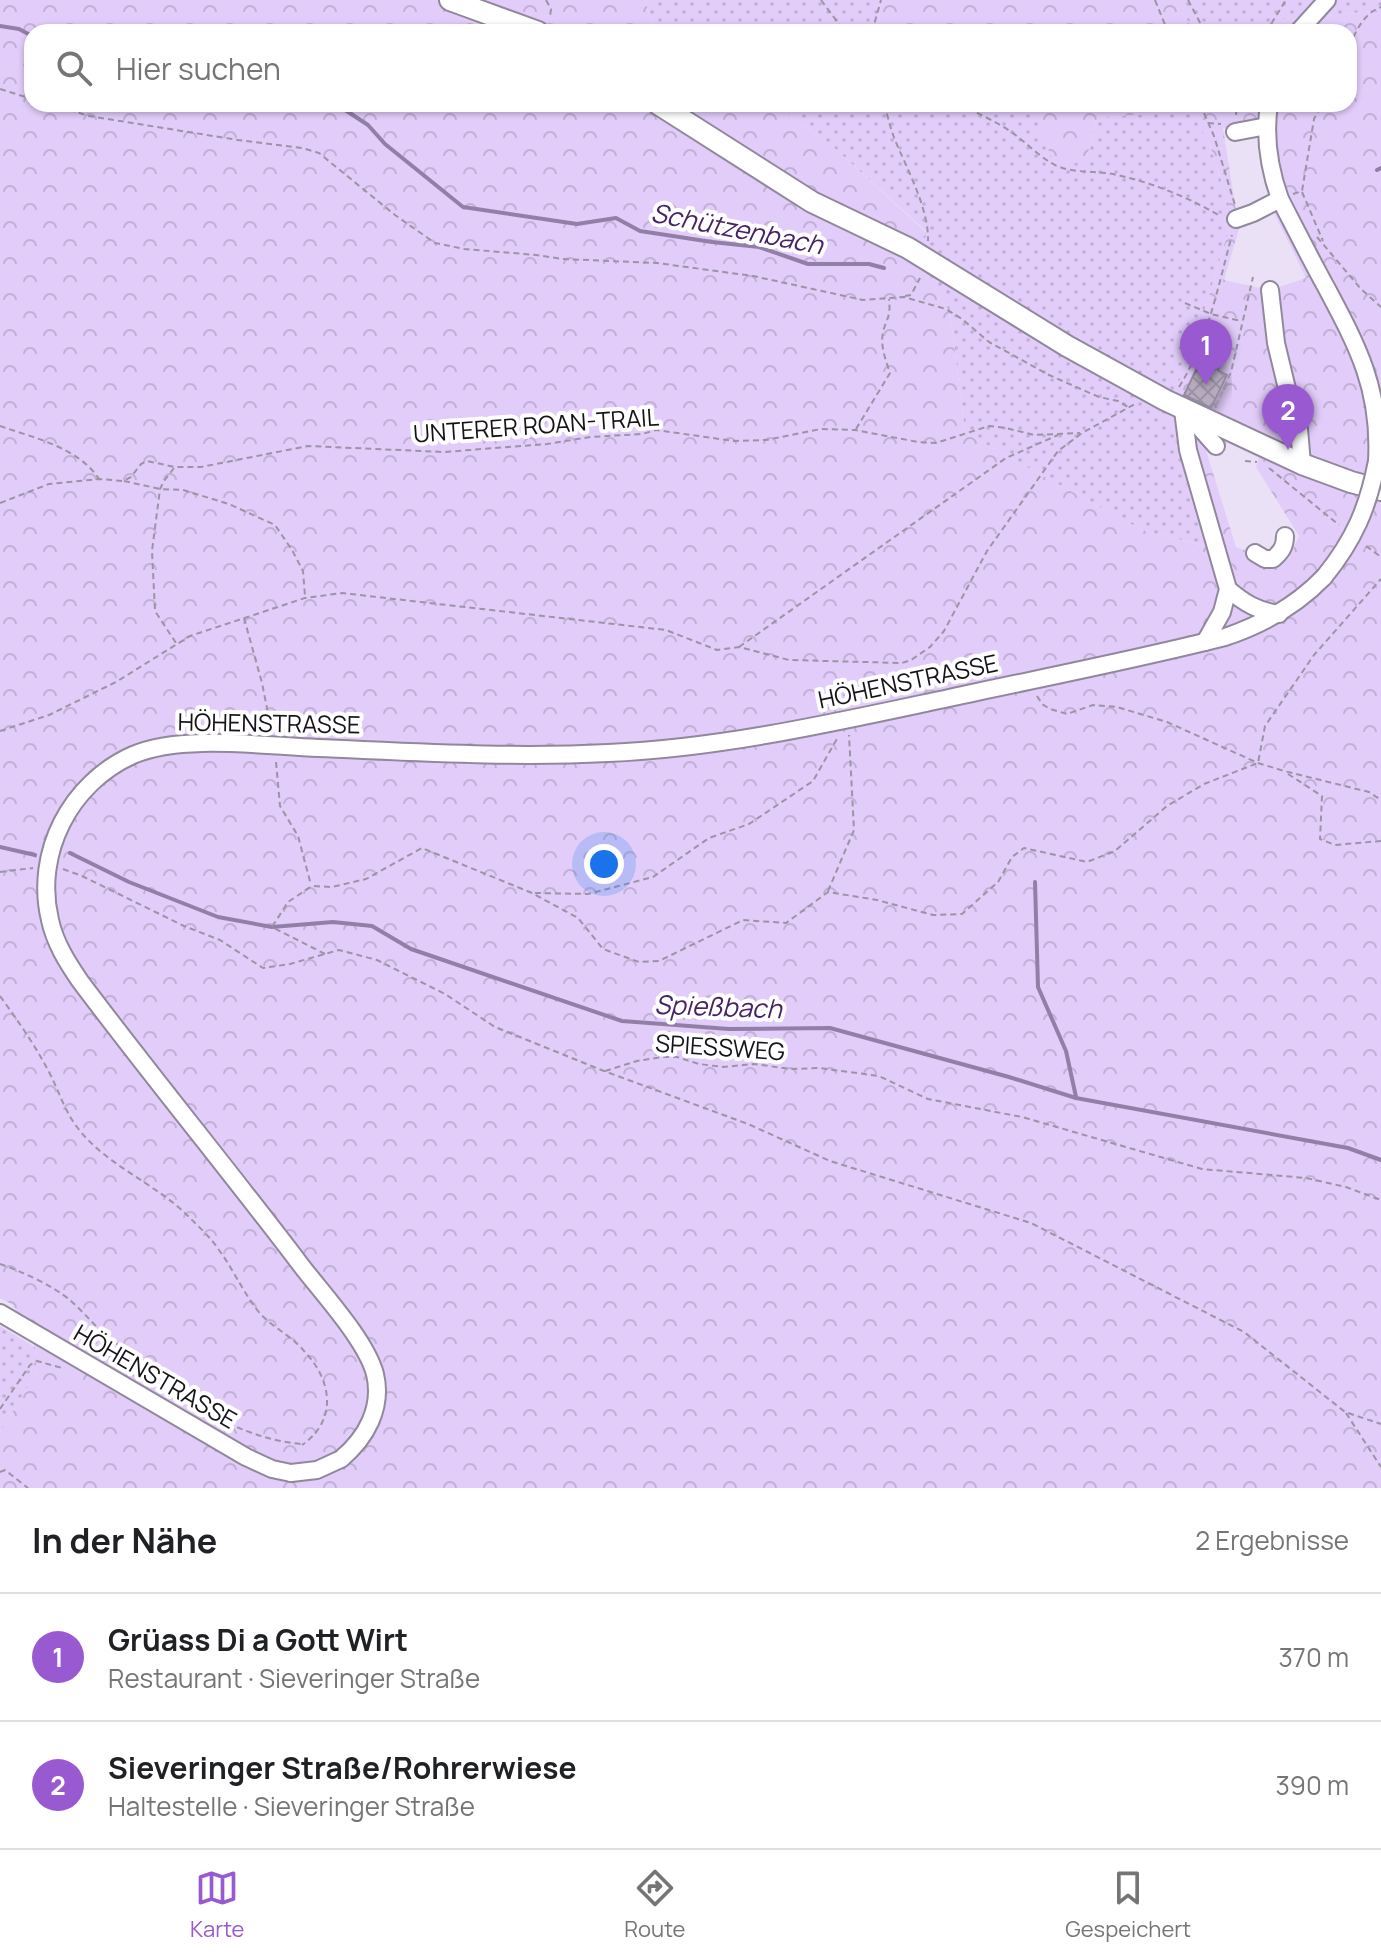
<!DOCTYPE html>
<html lang="de">
<meta charset="utf-8">
<style>
:root{--surface:#fff;--page:#f2f2f2;--text:#202124;--muted:#757577;--line:#e0e0e0;--accent:#9959d0}
body{margin:0;font-family:Manrope,sans-serif;background:var(--page);color:var(--text)}
.you{position:absolute;left:604px;top:864px;width:28px;height:28px;margin:-20px;border:6px solid #fff;border-radius:50%;background:#1a73e8;box-shadow:0 0 0 12px #1a73e833}
.badge{display:grid;place-items:center;width:52px;height:52px;border-radius:50%;background:var(--accent);color:#fff;font-size:26px;font-weight:700}
.pin{position:absolute;translate:-50% -66px;filter:drop-shadow(0 2px 4px #0008)}
.pin::after{content:'';position:absolute;top:42px;width:28px;height:24px;background:inherit;clip-path:polygon(0 0,100% 0,50% 100%)}
.list{margin:0;padding:0;list-style:none}
h2{display:flex;justify-content:space-between;align-items:center;height:104px;margin:0;padding:0 32px;font-size:34px}
h2 small{font-size:26px;font-weight:400;color:var(--muted)}
.list li{display:grid;grid-template-columns:52px 1fr auto;gap:24px;align-items:center;box-sizing:border-box;height:128px;padding:0 32px;border-top:2px solid var(--line)}
.list b{display:block;font-size:30px;white-space:nowrap}
.list p{margin:0;font-size:26px;white-space:nowrap;color:var(--muted)}
.list em{font-size:26px;font-style:normal;color:var(--muted)}
.icon{flex:none;width:44px;height:44px;fill:none;stroke:currentColor;stroke-width:2;stroke-linecap:round;stroke-linejoin:round}
.map{position:relative;flex:none;width:1381px;height:1488px;overflow:hidden}
.search{position:absolute;background:var(--surface);box-shadow:0 2px 6px #0004;left:24px;right:24px;top:24px;height:88px;display:flex;align-items:center;gap:20px;box-sizing:border-box;padding:0 28px;border-radius:24px;color:var(--muted);font-size:30px}
.sheet{height:360px;background:var(--surface)}
nav{display:flex;justify-content:space-around;align-items:center;box-sizing:border-box;height:112px;border-top:2px solid var(--line);background:var(--surface);font-size:22px;color:var(--muted)}
nav a{display:grid;justify-items:center;gap:4px}
nav .on{color:var(--accent)}
.map>svg:first-child{display:block}
.grass{fill:url(#grass-dots)}
.forest{fill:url(#forest-crowns);fill-rule:evenodd}
.lines{fill:none;stroke-linecap:round;stroke-linejoin:round}
.stream{stroke:#927fa7;stroke-width:4}
.building{fill:url(#building-cross-hatch);stroke:#938a9e;stroke-width:2;filter:url(#shadow)}
.minor-casing{stroke:#91889c;stroke-width:20}
.major-casing{stroke:#91889c;stroke-width:24}
.path{stroke:#9b94a4;stroke-width:2;stroke-dasharray:6 4;stroke-linecap:butt}
.minor{stroke:#fff;stroke-width:16}
.major{stroke:#fff;stroke-width:20}
.minor-bridge-casing{stroke:#91889c;stroke-width:20;stroke-linecap:butt}
.minor-bridge{stroke:#fff;stroke-width:16}
.labels{text-anchor:middle;stroke-width:8;stroke-linejoin:round;paint-order:stroke}
.street-label{font-size:24px;fill:#151219;stroke:#fff}
.water-label{font-size:26px;font-style:italic;fill:#462364;stroke:#fff}
</style>
<div class="map">
<svg width="1381" height="1488" viewBox="0 0 1381 1488">
<defs>
<pattern id="grass-dots" width="8" height="8" patternUnits="userSpaceOnUse" patternTransform="scale(2)"><rect width="8" height="8" fill="#e2cdfa"/><path d="M2 2h.1M6 6h.1" fill="none" stroke="#c1afd6" stroke-width="1.8" stroke-linecap="round"/></pattern>
<pattern id="forest-crowns" width="20" height="18" patternUnits="userSpaceOnUse" patternTransform="scale(2)"><rect width="20" height="18" fill="#e2cdfa"/><path d="M2 6a3 3 0 1 1 6 0M12 15a3 3 0 1 1 6 0" fill="none" stroke="#c1afd6"/></pattern>
<pattern id="building-cross-hatch" width="8" height="8" patternUnits="userSpaceOnUse" patternTransform="scale(2)"><rect width="8" height="8" fill="#b5acc0"/><path d="M0 0l8 8M0 8l8-8" fill="none" stroke="#9b93a4"/></pattern>
<filter id="shadow"><feDropShadow dx="4.5" dy="7" stdDeviation="4" flood-color="#0004"/></filter>
</defs>
<rect width="100%" height="100%" fill="#ebe1f7"/>
<!-- grass -->
<g class="grass">
<polygon points="645,0 882,0 876,32 655,32"/>
<polygon points="1171,0 1381,0 1381,10 1289,20 1275,17 1263,32 1195,32 1182,12"/>
<polygon points="773,104 1005,104 1036,116 1086,161 1097,118 1190,110 1209,142 1232,214 1230,226 1189,362 1165,411 1170,419 1187,483 1210,547 1142,530 965,433 950,312 909,252 927,232 831,145"/>
<polygon points="0,1326 35,1347 37,1371 0,1433"/>
</g>
<!-- forest -->
<g class="forest">
<path d="M0 0H645L655 32H32V104H773L831 145 927 233 909 252 950 312 965 433 1142 530 1209 547 1187 483 1170 420 1164 411 1189 362 1230 226 1232 214 1209 142 1189 110 1097 118 1086 161 1055 167 1036 116 1005 104H1349V32H1263L1275 16 1289 20 1381 10V1488H0V1433L37 1371 35 1347 13 1305 0 1298ZM1255 123 1273 211 1306 278 1270 290 1224 280 1239 229 1223 128ZM1212 430V435L1259 458 1256 467 1299 536 1289 558 1276 566C1261 562 1251 551 1236 547L1205 447 1196 437Z"/>
<polygon points="882,0 1171,0 1182,12 1195,32 876,32"/>
</g>
<g class="lines">
<!-- stream -->
<g class="stream">
<polyline points="0,26 19,29 32,36"/>
<polyline points="336,104 368,125 385,144 463,207 577,224 616,218 640,231 712,242 759,247 808,264 869,264 884,268"/>
<polyline points="1377,170 1381,168"/>
<polyline points="0,847 35,855"/>
<polyline points="70,853 129,882 218,917 272,927 333,922 372,926 411,949 622,1021 729,1029 830,1028 1009,1077 1076,1098 1348,1148 1381,1160"/>
<polyline points="1035,882 1038,987 1066,1051 1076,1097"/>
</g>
</g>
<!-- building -->
<polygon class="building" points="1205,351 1223,359 1218,370 1227,375 1211,408 1184,395"/>
<g class="lines">
<defs>
<g id="minor">
<polyline points="1298,32 1327,0"/>
<path d="M1269 104C1264 137 1269 168 1280 199 1295 228 1310 258 1326 287 1358 347 1381 390 1377 461"/>
<polyline points="1235,132 1267,126"/>
<polyline points="1236,219 1253,213 1280,199"/>
<polyline points="1270,290 1276,343 1289,397 1299,429 1302,464"/>
<polyline points="1183,410 1188,450 1228,589 1222,612 1205,642"/>
<polyline points="1185,411 1216,446"/>
<path d="M1255 553 1265 559H1273C1281 552 1285 547 1285 536"/>
<path d="M1228 589C1244 603 1258 611 1279 614"/>
<polyline points="0,1313 246,1457 272,1469 291,1473"/>
<path d="M341 1459C366 1438 383 1408 375 1374 366 1340 322 1293 300 1264 228 1169 152 1077 80 981 67 962 55 943 50 920 34 853 70 783 133 755 181 734 264 746 318 748 415 752 511 758 608 753 723 748 836 722 949 698 1041 678 1134 660 1225 637 1264 624 1296 606 1324 577"/>
</g>
<g id="major">
<polyline points="450,0 538,32"/>
<polyline points="658,104 812,202 908,248 1067,346 1165,400 1302,464 1351,482 1381,490"/>
</g>
</defs>
<!-- minor casing -->
<use href="#minor" class="minor-casing"/>
<!-- major casing -->
<use href="#major" class="major-casing"/>
<!-- path -->
<g class="path">
<polyline points="546,0 551,9 550,17"/>
<polyline points="821,0 845,32"/>
<polyline points="1155,0 1168,32"/>
<polyline points="1188,0 1205,32"/>
<polyline points="872,32 881,0"/>
<polyline points="1266,32 1286,0"/>
<path d="M1349 46C1357 30 1363 14 1381 7"/>
<polyline points="0,89 32,99"/>
<polyline points="50,104 89,116 238,140 302,148 319,153 395,215 435,243 464,249 536,255 563,259 657,263 753,276 863,300 904,297 946,309 962,319 989,342 1049,375 1099,397 1118,401 1128,407"/>
<path d="M884 104C888 116 890 128 895 140 907 169 929 209 928 241"/>
<path d="M959 104C979 114 1000 123 1018 137 1031 147 1042 159 1057 166 1076 174 1097 170 1117 175 1153 183 1188 197 1220 216"/>
<polyline points="1200,104 1214,136 1235,205"/>
<polyline points="1236,115 1237,104"/>
<polyline points="1208,123 1221,124"/>
<polyline points="1302,192 1323,241"/>
<polyline points="1293,194 1302,191 1314,119 1322,104"/>
<polyline points="1317,237 1361,289 1381,307"/>
<polyline points="905,296 911,295 920,278"/>
<polyline points="1185,303 1211,314 1241,321"/>
<path d="M1179 387C1208 341 1218 286 1232 235"/>
<polyline points="1216,406 1231,372 1253,277"/>
<path d="M0 426C34 438 78 447 99 479"/>
<path d="M856 429 890 373C886 361 880 346 883 332 887 317 891 317 889 299"/>
<polyline points="1245,461 1257,462"/>
<polyline points="174,468 164,481 160,489 152,551 155,611 176,643"/>
<polyline points="1269,468 1339,525"/>
<polyline points="124,481 160,489 183,490 229,504 275,525 292,550 303,571 305,596"/>
<polyline points="0,503 49,484 99,479 123,481 131,477 141,464 147,461 175,467 201,467 308,446 444,452 547,444 590,437 642,434 656,430 734,441 766,440 821,429 855,430 918,442 936,443 989,426 1006,428 1034,435 1080,433"/>
<polyline points="1366,546 1381,557"/>
<polyline points="244,618 262,683 271,728"/>
<polyline points="739,647 1006,458 1058,435"/>
<polyline points="1037,696 1042,704 1050,709 1067,714 1093,705 1117,707 1167,722 1258,763 1284,771 1369,792 1381,800"/>
<polyline points="0,731 49,715 116,682 190,636 305,598 342,593 666,630 717,650 739,647 789,660 902,663 911,660 930,647 944,631 987,551 1058,451 1082,433 1135,404"/>
<polyline points="276,762 280,806 298,836 311,885"/>
<polyline points="1288,774 1322,796 1320,839 1335,845 1381,841"/>
<polyline points="63,869 82,876 184,926 220,940 263,968 290,964 339,950 377,960 445,994 495,1027 604,1071 748,1124 830,1161 1031,1223 1244,1332 1345,1412 1381,1424"/>
<polyline points="0,872 33,868"/>
<polyline points="828,891 854,830 849,735"/>
<polyline points="535,893 588,894 653,877 709,838 749,824 813,781 838,737"/>
<polyline points="325,954 272,927 288,902 312,886 332,887 366,879 422,848 532,893 578,918 603,949 639,962 659,961 743,920 786,923 828,892 877,900 933,915 962,914 998,882 1012,857 1024,848 1087,862 1115,851 1167,806 1204,784 1258,763 1265,726 1314,655 1381,579"/>
<path d="M0 996C18 1021 35 1045 49 1072 59 1091 64 1110 77 1127 106 1166 156 1183 190 1218 200 1228 211 1238 219 1250 233 1269 243 1292 258 1311 271 1327 291 1335 304 1351 332 1380 338 1420 302 1445"/>
<polyline points="605,1071 637,1061 662,1057 677,1057 699,1064 723,1067 754,1064 791,1069 819,1068 879,1076 928,1099 1022,1117 1202,1169 1306,1178 1346,1187 1381,1200"/>
<path d="M0 1264C21 1271 54 1286 71 1301 80 1309 88 1318 97 1327 155 1377 221 1437 301 1444"/>
<polyline points="0,1409 30,1365 37,1361 62,1368"/>
<polyline points="1346,1413 1381,1467"/>
<polyline points="0,1472 5,1470 28,1488"/>
</g>
<!-- minor -->
<use href="#minor" class="minor"/>
<!-- major -->
<use href="#major" class="major"/>
<defs>
<g id="minor-bridge">
<path d="M1324 577C1354 540 1368 508 1377 461"/>
<polyline points="291,1473 317,1470 341,1459"/>
</g>
</defs>
<!-- minor-bridge casing -->
<use href="#minor-bridge" class="minor-bridge-casing"/>
<!-- minor-bridge -->
<use href="#minor-bridge" class="minor-bridge"/>
</g>
<g class="labels">
<!-- street labels -->
<g class="street-label">
<text transform="translate(536 426) rotate(-4)" y="8">UNTERER ROAN-TRAIL</text>
<text transform="translate(908 682) rotate(-12)" y="8">HÖHENSTRASSE</text>
<text transform="translate(269 724) rotate(1)" y="8">HÖHENSTRASSE</text>
<text transform="translate(720 1048) rotate(4)" y="8">SPIESSWEG</text>
<text transform="translate(155 1377) rotate(30)" y="8">HÖHENSTRASSE</text>
</g>
<!-- water labels -->
<g class="water-label">
<text transform="translate(737 229) rotate(11)" y="9">Schützenbach</text>
<text transform="translate(718 1007) rotate(2)" y="9">Spießbach</text>
</g>
</g>
</svg>
<div class="you"></div>
<div class="pin badge" style="left:1206px;top:385px">1</div>
<div class="pin badge" style="left:1288px;top:450px">2</div>
<div class="search"><svg class="icon" aria-label="search" viewBox="0 0 24 24"><circle cx="10" cy="10" r="6"/><path d="M15 15l6 6"/></svg>Hier suchen</div>
</div>
<section class="sheet">
<h2>In der Nähe<small>2 Ergebnisse</small></h2>
<ul class="list">
<li><span class="badge">1</span><div><b>Grüass Di a Gott Wirt</b><p>Restaurant · Sieveringer Straße</p></div><em>370 m</em></li>
<li><span class="badge">2</span><div><b>Sieveringer Straße/Rohrerwiese</b><p>Haltestelle · Sieveringer Straße</p></div><em>390 m</em></li>
</ul>
</section>
<nav>
<a class="on"><svg class="icon" aria-label="map" viewBox="0 0 24 24"><path d="M3 6l6-2 6 2 6-2v14l-6 2-6-2-6 2zM9 4v14M15 6v14"/></svg>Karte</a>
<a><svg class="icon" aria-label="directions" viewBox="0 0 24 24"><path d="M12 3l9 9-9 9-9-9zM9 14v-3h6M13 9l2 2-2 2"/></svg>Route</a>
<a><svg class="icon" aria-label="saved" viewBox="0 0 24 24"><path d="M7 4h10v16l-5-4-5 4z"/></svg>Gespeichert</a>
</nav>
